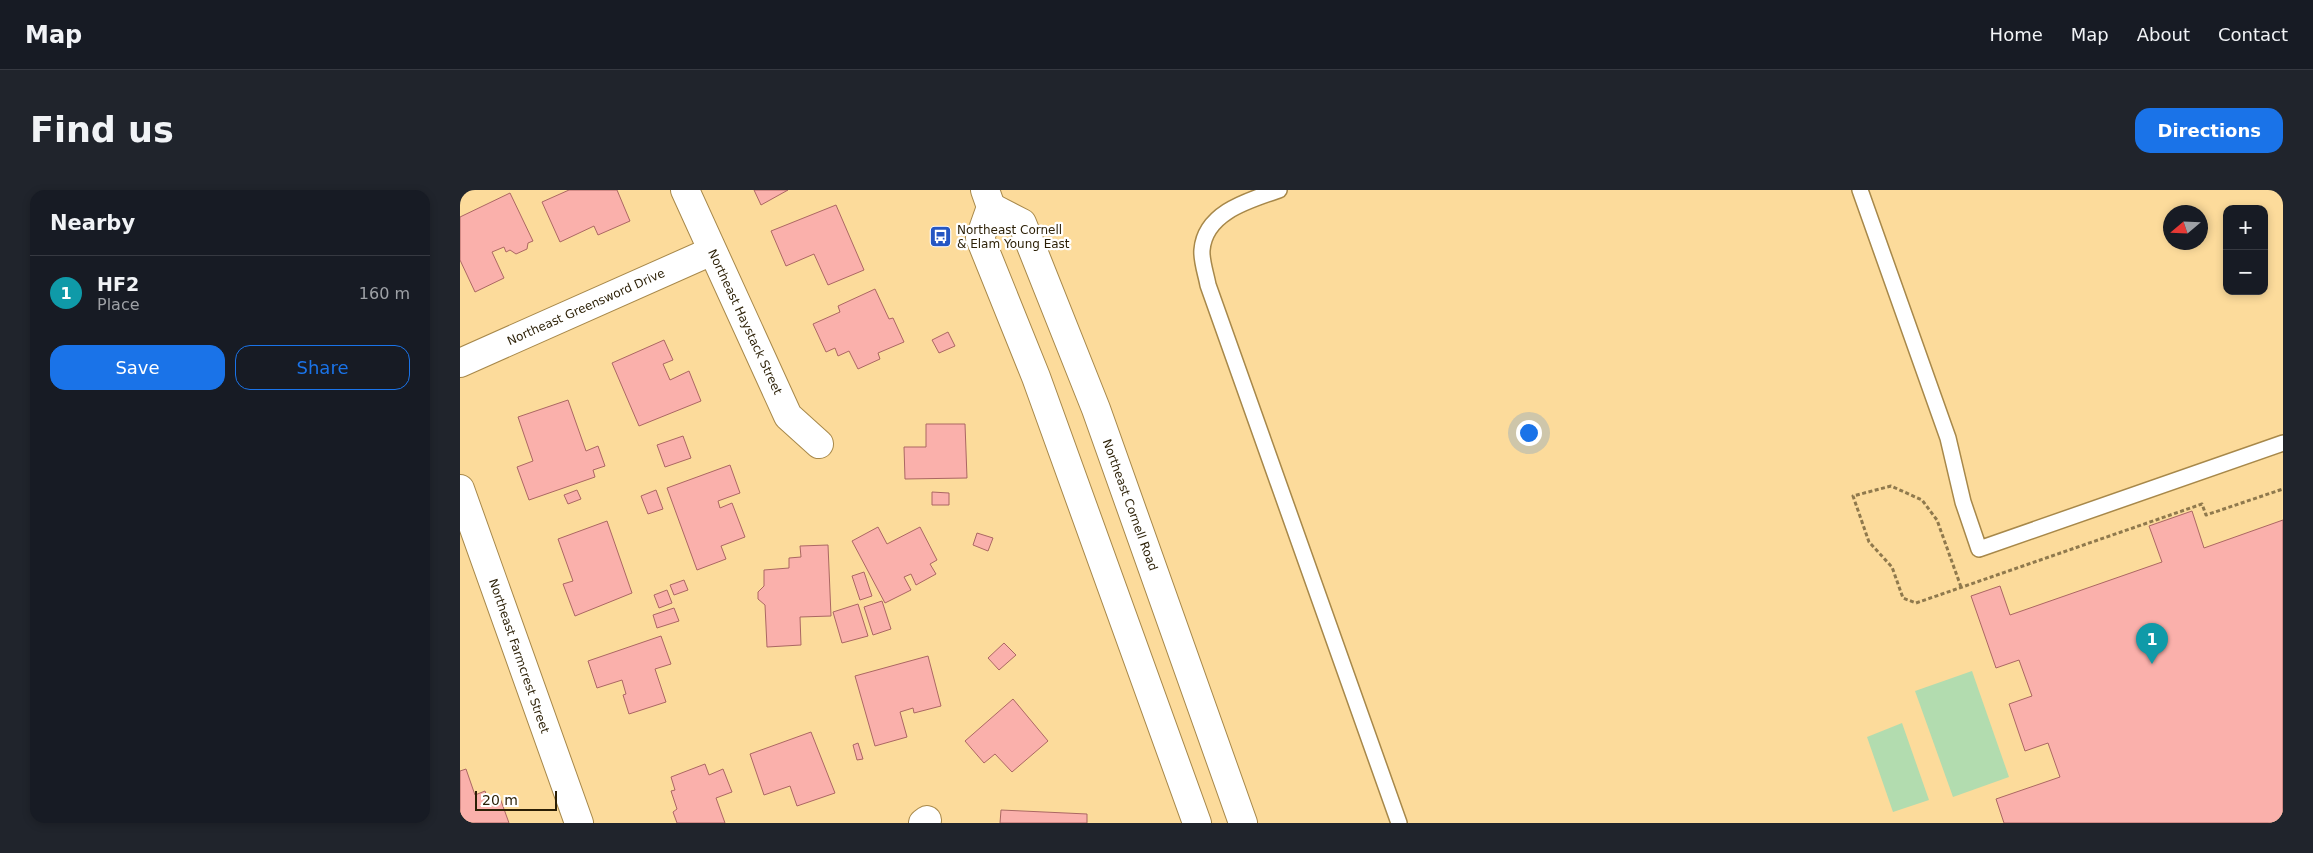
<!DOCTYPE html>
<meta charset="utf-8">
<style>
:root{--surface:#171b24;--page:#20242c;--text:#f1f3f6;--muted:#9ea1a6;--line:#363941;--accent:#1a73e8}
body{margin:0;font-family:"DejaVu Sans",sans-serif;background:var(--page);color:var(--text)}
.controls{position:absolute;right:15px;top:15px;display:grid;overflow:hidden;border-radius:10px;box-shadow:0 2px 8px #0003}
.controls button{width:45px;height:45px;display:grid;place-items:center;padding:0;border:0;border-bottom:1px solid var(--line);background:var(--surface);color:var(--text);font:25px sans-serif}
.compass{position:absolute;left:1703px;top:15px;width:45px;height:45px;border-radius:50%;background:var(--surface);box-shadow:0 2px 8px #0003;rotate:251deg}
.scale{position:absolute;left:15px;bottom:12px;width:82px;box-sizing:border-box;padding-left:5px;border:2px solid #2b1f05;border-top:0;font-size:14px;line-height:18px;white-space:nowrap;color:#2b1f05;-webkit-text-stroke:4px #fff;paint-order:stroke}
.you{position:absolute;left:1068px;top:242px;width:18px;height:18px;margin:-12px;border:4px solid #fff;border-radius:50%;background:#1a73e8;box-shadow:0 0 0 8px #1a73e833}
.badge{display:grid;place-items:center;width:32px;height:32px;border-radius:50%;background:var(--accent);color:#fff;font-size:16px;font-weight:700}
.pin{position:absolute;translate:-50% -41px;filter:drop-shadow(0 1px 2px #0008)}
.pin::after{content:'';position:absolute;top:26px;width:18px;height:15px;background:inherit;clip-path:polygon(0 0,100% 0,50% 100%)}
.list{margin:0;padding:0;list-style:none}
h2{display:flex;justify-content:space-between;align-items:center;height:65px;margin:0;padding:0 20px;font-size:21px}
h2 small{font-size:16px;font-weight:400;color:var(--muted)}
.list li{display:grid;grid-template-columns:32px 1fr auto;gap:15px;align-items:center;box-sizing:border-box;height:75px;padding:0 20px;border-top:1px solid var(--line)}
.list b{display:block;font-size:19px;white-space:nowrap}
.list p{margin:0;font-size:16px;white-space:nowrap;color:var(--muted)}
.list em{font-size:16px;font-style:normal;color:var(--muted)}
.actions{display:flex;gap:10px;padding:15px 20px}
.actions a{flex:1;padding:11px 0;border:1px solid var(--accent);border-radius:15px;text-align:center;font-size:18px;color:var(--accent)}
.actions .main{background:var(--accent);color:#fff}
.map{position:relative;flex:none;width:1823px;height:633px;overflow:hidden;border-radius:15px}
header{display:flex;align-items:center;gap:30px;box-sizing:border-box;height:70px;padding:0 25px;background:var(--surface);border-bottom:1px solid var(--line)}
header strong{font-size:24px}
nav{display:flex;gap:28px;margin-inline-start:auto;font-size:18px}
.intro{display:flex;align-items:center;justify-content:space-between;box-sizing:border-box;height:120px;padding:0 30px}
h1{margin:0;font-size:35px}
.button{padding:12px 22px;border-radius:15px;background:var(--accent);color:#fff;font-size:18px;font-weight:700}
main{display:flex;gap:30px;padding:0 30px}
aside{flex:1;background:var(--surface);border-radius:15px;box-shadow:0 2px 8px #0003}
.map>svg:first-child{display:block}
.green{fill:#b2dcaf}
.building{fill:#fab0ab;stroke:#ab6763}
.lines{fill:none;stroke-linecap:round;stroke-linejoin:round}
.lane-casing{stroke:#a7884a;stroke-width:18}
.street-casing{stroke:#a7884a;stroke-width:30}
.highway-casing{stroke:#a7884a;stroke-width:30}
.path{stroke:#8f794d;stroke-width:3;stroke-dasharray:4 2.5;stroke-linecap:butt}
.lane{stroke:#fff;stroke-width:15}
.street{stroke:#fff;stroke-width:28}
.highway{stroke:#fff;stroke-width:28}
.labels{text-anchor:middle;stroke-width:4.5;stroke-linejoin:round;paint-order:stroke}
.poi-label{font-size:12px;fill:#2b1f05;stroke:#fff;text-anchor:start}
.street-label{font-size:12px;fill:#2b1f05;stroke:#fff}
</style>
<header>
<strong>Map</strong>
<nav><a>Home</a><a>Map</a><a>About</a><a>Contact</a></nav>
</header>
<div class="intro"><h1>Find us</h1><a class="button">Directions</a></div>
<main>
<aside>
<h2>Nearby<small></small></h2>
<ul class="list">
<li><span class="badge" style="background:#0f9aa8">1</span><div><b>HF2</b><p>Place</p></div><em>160 m</em></li>
</ul>
<div class="actions"><a class="main">Save</a><a>Share</a></div>
</aside>
<div class="map">
<svg width="1823" height="633" viewBox="0 0 1823 633">
<rect width="100%" height="100%" fill="#fcdb9b"/>
<!-- green -->
<g class="green">
<polygon points="1512,481 1549,587 1493,607 1455,501"/>
<polygon points="1442,533 1469,610 1433,622 1407,547"/>
</g>
<!-- building -->
<g class="building">
<polygon points="109,0 157,0 170,31 138,45 134,36 100,52 82,12"/>
<polygon points="294,0 328,0 301,15"/>
<polygon points="50,3 73,51 68,53 67,59 56,64 50,60 46,62 44,57 32,62 44,88 15,102 0,70 0,27"/>
<polygon points="376,15 404,80 368,95 354,64 326,76 311,41"/>
<polygon points="415,99 429,129 433,128 444,152 418,163 420,169 398,179 389,161 378,166 375,158 366,162 353,134 380,122 378,116"/>
<polygon points="488,142 495,156 479,163 472,150"/>
<polygon points="204,150 213,170 203,174 210,190 229,181 241,211 179,236 152,173"/>
<polygon points="108,210 126,261 138,256 145,276 133,280 135,287 69,310 57,277 73,271 58,227"/>
<polygon points="466,234 505,234 507,288 445,289 444,257 466,257"/>
<polygon points="223,246 231,268 205,277 197,255"/>
<polygon points="270,275 280,303 258,311 260,318 272,313 285,347 261,356 266,369 237,380 207,298"/>
<polygon points="117,300 121,309 108,314 104,305"/>
<polygon points="196,300 203,319 188,324 181,306"/>
<polygon points="472,302 489,303 489,315 472,315"/>
<polygon points="1732,321 1744,358 1823,330 1823,633 1544,633 1536,609 1600,587 1588,553 1565,561 1549,514 1572,506 1559,470 1536,478 1511,406 1540,396 1550,425 1702,372 1689,336"/>
<polygon points="147,331 172,403 115,426 103,394 113,391 98,349"/>
<polygon points="418,337 427,354 460,337 477,370 470,374 476,384 456,395 451,384 444,387 451,400 425,413 392,351"/>
<polygon points="517,343 533,348 528,361 513,355"/>
<polygon points="368,355 371,426 340,427 341,455 307,457 305,415 298,409 298,402 304,396 304,380 329,378 329,368 341,367 340,356"/>
<polygon points="404,382 412,406 400,410 392,386"/>
<polygon points="224,390 228,400 214,405 210,395"/>
<polygon points="207,400 212,413 199,418 194,405"/>
<polygon points="422,411 431,439 413,445 404,417"/>
<polygon points="398,414 408,446 382,453 373,422"/>
<polygon points="214,418 219,431 197,438 193,425"/>
<polygon points="201,446 211,474 195,479 206,512 169,524 163,505 166,504 162,490 137,498 128,471"/>
<polygon points="544,453 556,465 539,480 528,468"/>
<polygon points="468,466 481,516 454,523 453,518 440,522 447,547 415,556 395,486"/>
<polygon points="553,509 588,551 552,582 535,564 524,573 505,551"/>
<polygon points="351,542 375,603 337,616 330,596 304,605 290,564"/>
<polygon points="398,553 403,569 397,570 393,555"/>
<polygon points="245,574 249,585 263,579 272,602 256,608 265,633 217,633 213,622 217,619 211,601 215,600 211,587"/>
<polygon points="6,579 15,605 25,601 29,612 40,608 49,633 0,633 0,581"/>
<polygon points="541,620 627,624 627,633 540,633"/>
</g>
<g class="lines">
<defs>
<g id="lane">
<path d="M819 0C790 10 745 22 742 60 741 70 746 84 748 95L939 633"/>
<polyline points="1400,0 1488,248 1503,312 1519,359 1823,253"/>
</g>
<g id="street">
<polyline points="225,0 328,226 359,254"/>
<polyline points="0,173 252,61"/>
<polyline points="0,299 119,633"/>
<polyline points="463,633 467,630"/>
</g>
<g id="highway">
<polyline points="525,0 531,17 520,48 576,187 737,633"/>
<polyline points="531,17 562,33 636,219 783,633"/>
</g>
</defs>
<!-- lane casing -->
<use href="#lane" class="lane-casing"/>
<!-- street casing -->
<use href="#street" class="street-casing"/>
<!-- highway casing -->
<use href="#highway" class="highway-casing"/>
<!-- path -->
<polyline class="path" points="1501,397 1477,330 1462,310 1431,296 1393,306 1409,352 1432,377 1443,408 1456,413 1742,314 1746,325 1823,299"/>
<!-- lane -->
<use href="#lane" class="lane"/>
<!-- street -->
<use href="#street" class="street"/>
<!-- highway -->
<use href="#highway" class="highway"/>
</g>
<!-- icons -->
<defs>
<symbol id="bus-square" viewBox="-11 -11 22 22"><rect x="-9" y="-9" width="18" height="18" rx="4" fill="#2556c3" stroke="#fff"/><path d="M-5-6H5V4H4V6H2V4H-2V6H-4V4H-5ZM-3.5-4V0h7V-4ZM-3.5 1.2v1.5H-2V1.2ZM2 1.2v1.5H3.5V1.2Z" fill="#fff"/></symbol>
</defs>
<g fill-rule="evenodd">
<use href="#bus-square" x="468" y="34" width="25" height="25"/>
</g>
<g class="labels">
<!-- poi labels -->
<g class="poi-label">
<text x="497" y="44">Northeast Cornell<tspan x="497" dy="14">&amp; Elam Young East</tspan></text>
</g>
<!-- street labels -->
<g class="street-label">
<text transform="translate(126 117) rotate(-24)" y="4">Northeast Greensword Drive</text>
<text transform="translate(285 132) rotate(65)" y="4">Northeast Haystack Street</text>
<text transform="translate(670 315) rotate(70)" y="4">Northeast Cornell Road</text>
<text transform="translate(59 466) rotate(71)" y="4">Northeast Farmcrest Street</text>
</g>
</g>
</svg>
<div class="controls">
<button>+</button>
<button>−</button>
</div>
<svg class="compass" viewBox="-18 -18 36 36"><path d="M0-13l5 13h-10z" fill="#e53935"/><path d="M0 13l5-13h-10z" fill="#9ea1a6"/></svg>
<div class="scale">20 m</div>
<div class="you"></div>
<div class="pin badge" style="left:1692px;top:474px;background:#0f9aa8">1</div>
</div>
</main>
